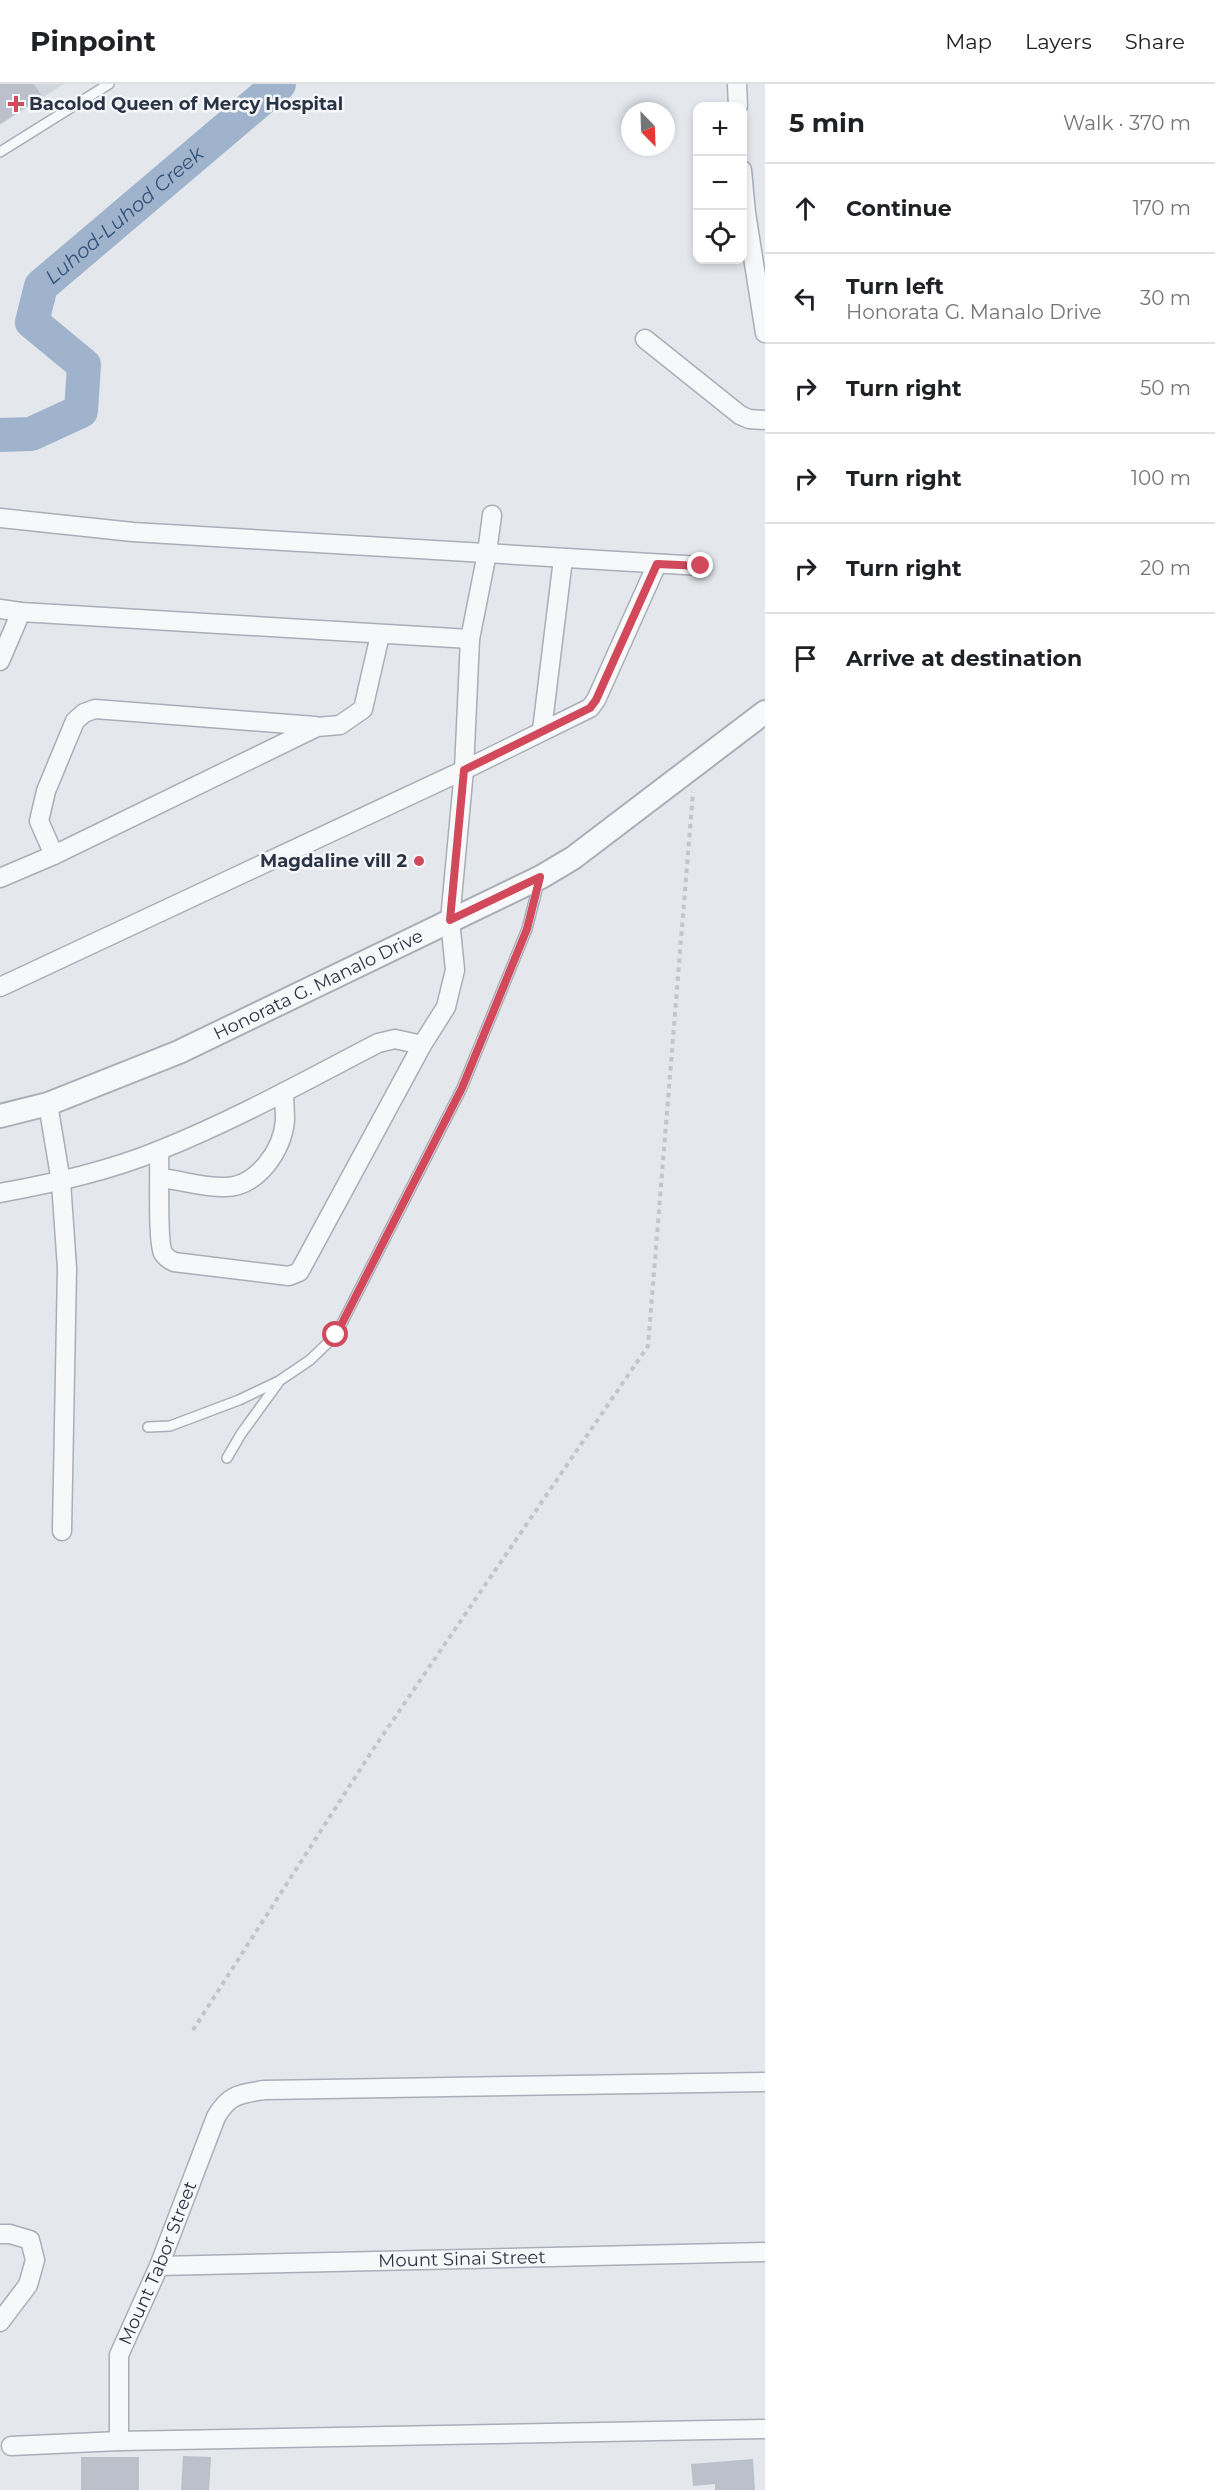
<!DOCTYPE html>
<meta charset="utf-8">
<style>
:root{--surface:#fff;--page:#f2f2f2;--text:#202124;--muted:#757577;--line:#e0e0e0}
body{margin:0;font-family:Montserrat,sans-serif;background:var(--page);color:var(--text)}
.controls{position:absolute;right:18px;top:18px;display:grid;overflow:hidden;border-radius:12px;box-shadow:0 3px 9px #0003}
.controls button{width:54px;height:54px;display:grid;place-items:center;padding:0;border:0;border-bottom:2px solid var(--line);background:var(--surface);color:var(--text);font:30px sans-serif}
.compass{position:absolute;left:621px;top:18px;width:54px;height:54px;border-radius:50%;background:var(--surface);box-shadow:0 3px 9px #0003;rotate:157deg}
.stop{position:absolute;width:18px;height:18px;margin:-14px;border:4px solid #d1495b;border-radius:50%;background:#fff}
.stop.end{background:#d1495b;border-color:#fff;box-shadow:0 2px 6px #0008}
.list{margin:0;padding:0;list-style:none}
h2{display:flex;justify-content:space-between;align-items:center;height:78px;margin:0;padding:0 24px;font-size:26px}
h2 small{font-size:20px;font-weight:400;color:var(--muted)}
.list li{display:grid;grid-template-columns:39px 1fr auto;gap:18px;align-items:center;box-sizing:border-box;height:90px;padding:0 24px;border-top:2px solid var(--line)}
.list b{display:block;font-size:22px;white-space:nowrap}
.list p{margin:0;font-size:20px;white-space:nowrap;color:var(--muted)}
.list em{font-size:20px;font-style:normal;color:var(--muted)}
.icon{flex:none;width:33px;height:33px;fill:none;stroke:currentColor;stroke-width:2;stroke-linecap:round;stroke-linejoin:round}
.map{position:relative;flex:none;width:765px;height:2406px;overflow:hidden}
header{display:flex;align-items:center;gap:36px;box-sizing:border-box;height:84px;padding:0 30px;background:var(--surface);border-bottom:2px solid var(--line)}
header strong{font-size:28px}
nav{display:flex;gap:33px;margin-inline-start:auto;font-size:21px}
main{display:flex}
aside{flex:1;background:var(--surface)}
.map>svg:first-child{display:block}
.built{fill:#d2d6de}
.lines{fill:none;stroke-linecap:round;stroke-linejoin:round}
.river{stroke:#9fb4cc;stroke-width:34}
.building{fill:#bbc0ca}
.service-casing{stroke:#a9aeb7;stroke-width:12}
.minor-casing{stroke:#a9aeb7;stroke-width:21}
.tertiary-casing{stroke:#a9aeb7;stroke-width:26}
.path{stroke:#c2c5cb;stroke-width:4;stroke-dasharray:4.5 4.5;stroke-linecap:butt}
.service{stroke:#f7f8fa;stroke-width:9}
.minor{stroke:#f7f8fa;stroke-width:18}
.tertiary{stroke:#f7f8fa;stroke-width:22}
.route{stroke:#d1495b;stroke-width:8}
.poi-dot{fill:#d1495b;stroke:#f4f6f9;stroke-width:2}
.labels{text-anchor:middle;stroke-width:5;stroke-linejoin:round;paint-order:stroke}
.poi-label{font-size:18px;font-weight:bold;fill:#2b3445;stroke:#f4f6f9;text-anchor:start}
.street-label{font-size:18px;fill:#2b3445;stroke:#f4f6f9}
.water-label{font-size:20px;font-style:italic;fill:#34527a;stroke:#f4f6f9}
</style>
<header>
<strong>Pinpoint</strong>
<nav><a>Map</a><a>Layers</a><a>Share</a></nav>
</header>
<main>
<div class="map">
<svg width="765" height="2406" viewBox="0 0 765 2406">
<rect width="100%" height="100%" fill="#e4e7ec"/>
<!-- built -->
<polygon class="built" points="0,0 64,0 0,41"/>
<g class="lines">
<!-- river -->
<path class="river" id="s1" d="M0 351 31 350 81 327 84 281 32 238 41 202 279 0"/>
</g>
<!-- building -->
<g class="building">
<polygon points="0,0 34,0 42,12 0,40"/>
<polygon points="183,2372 211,2373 209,2406 181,2406"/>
<rect x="81" y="2373" width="58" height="33"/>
<polygon points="753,2375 755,2406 715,2406 715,2400 693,2402 691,2380"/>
</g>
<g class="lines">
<defs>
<g id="service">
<polyline points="0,68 109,0"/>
<polyline points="148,1343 170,1342 239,1316 279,1297 310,1276 336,1251 462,1004 527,845 539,798"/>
<polyline points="227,1374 241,1350 278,1299"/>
</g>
<g id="minor">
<polyline points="737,0 738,22"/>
<polyline points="742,86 746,129 765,249"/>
<polyline points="645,255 740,331 749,335 765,336"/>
<polyline points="0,434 133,448 701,482"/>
<polyline points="0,525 21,528 470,555"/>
<polyline points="0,577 21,528"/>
<polyline points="542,646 563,475"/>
<polyline points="54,771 39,737 46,707 75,637 84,629 95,625 315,642"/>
<polyline points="0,794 54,771 317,643 340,641 363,625 380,551"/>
<polyline points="0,903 464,686 590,624 596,616 657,480"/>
<polyline points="48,1020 61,1098 67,1184 62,1447"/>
<path d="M159 1067C160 1086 157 1157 163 1169 166 1174 170 1176 174 1178L289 1192 299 1188 302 1183 422 961 446 923 455 886 450 836 464 686 470 555 487 469 492 431"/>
<path d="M160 1094C181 1096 204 1104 225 1103 257 1103 283 1066 285 1036 285 1027 284 1017 284 1008"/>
<path d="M0 1109C54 1099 109 1087 160 1066 235 1036 307 996 378 959L395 955 422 961"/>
<polyline points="0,2150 10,2150 30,2156 35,2176 28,2201 0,2238"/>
<path id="s2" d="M159 2182 765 2168"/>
<path id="s3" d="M119 2357V2271L159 2182 216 2033C229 2010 240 2010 264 2006L765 1998"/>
<polyline points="11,2362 119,2357 765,2345"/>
</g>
<g id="tertiary">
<path id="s4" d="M0 1032 48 1020 179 968 541 793 573 774 765 628"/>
</g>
</defs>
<!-- service casing -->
<use href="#service" class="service-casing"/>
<!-- minor casing -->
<use href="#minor" class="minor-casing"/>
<!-- tertiary casing -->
<use href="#tertiary" class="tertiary-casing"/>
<!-- path -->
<polyline class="path" points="193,1946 372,1667 648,1262 693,708"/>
<!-- service -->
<use href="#service" class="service"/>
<!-- minor -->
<use href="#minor" class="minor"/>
<!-- tertiary -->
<use href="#tertiary" class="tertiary"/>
</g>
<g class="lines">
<!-- route -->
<polyline class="route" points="336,1251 462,1004 527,845 540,793 450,836 464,686 590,624 596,616 657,480 701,482"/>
</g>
<!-- markers -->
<g class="poi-dot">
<path d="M13 11h6v6h6v6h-6v6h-6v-6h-6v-6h6z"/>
<circle cx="419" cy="777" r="6"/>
</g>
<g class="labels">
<!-- poi labels -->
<g class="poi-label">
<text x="29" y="26">Bacolod Queen of Mercy Hospital</text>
<text x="407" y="783" text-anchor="end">Magdaline vill 2</text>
</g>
<!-- street labels -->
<g class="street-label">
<text dy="6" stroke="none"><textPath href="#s4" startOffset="345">Honorata G. Manalo Drive</textPath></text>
<text dy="6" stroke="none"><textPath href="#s2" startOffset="303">Mount Sinai Street</textPath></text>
<text dy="6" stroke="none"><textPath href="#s3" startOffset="186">Mount Tabor Street</textPath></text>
</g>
<!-- water labels -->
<g class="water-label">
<text dy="7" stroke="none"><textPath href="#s1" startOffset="346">Luhod-Luhod Creek</textPath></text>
</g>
</g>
</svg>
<div class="controls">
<button>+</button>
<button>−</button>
<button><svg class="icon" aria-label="locate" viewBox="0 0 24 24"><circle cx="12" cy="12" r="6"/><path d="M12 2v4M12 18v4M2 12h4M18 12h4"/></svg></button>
</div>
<svg class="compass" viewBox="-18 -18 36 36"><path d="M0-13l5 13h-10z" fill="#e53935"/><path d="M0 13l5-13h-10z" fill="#757577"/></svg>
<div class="stop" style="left:336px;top:1251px"></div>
<div class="stop end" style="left:701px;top:482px"></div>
</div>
<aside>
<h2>5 min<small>Walk · 370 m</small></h2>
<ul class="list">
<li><svg class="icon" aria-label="ahead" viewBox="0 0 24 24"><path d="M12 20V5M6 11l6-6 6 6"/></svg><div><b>Continue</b></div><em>170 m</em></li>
<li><svg class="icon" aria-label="left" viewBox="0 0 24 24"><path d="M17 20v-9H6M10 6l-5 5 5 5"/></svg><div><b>Turn left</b><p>Honorata G. Manalo Drive</p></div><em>30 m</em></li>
<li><svg class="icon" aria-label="right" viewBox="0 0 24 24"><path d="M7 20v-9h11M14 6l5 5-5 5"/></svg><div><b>Turn right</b></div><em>50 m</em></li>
<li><svg class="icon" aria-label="right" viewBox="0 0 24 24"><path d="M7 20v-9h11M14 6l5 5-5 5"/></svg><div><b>Turn right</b></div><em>100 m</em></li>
<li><svg class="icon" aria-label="right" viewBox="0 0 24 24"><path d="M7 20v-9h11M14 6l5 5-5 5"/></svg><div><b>Turn right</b></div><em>20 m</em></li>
<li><svg class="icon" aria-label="arrive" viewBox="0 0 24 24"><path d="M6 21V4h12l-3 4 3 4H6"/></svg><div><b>Arrive at destination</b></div></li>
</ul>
</aside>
</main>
